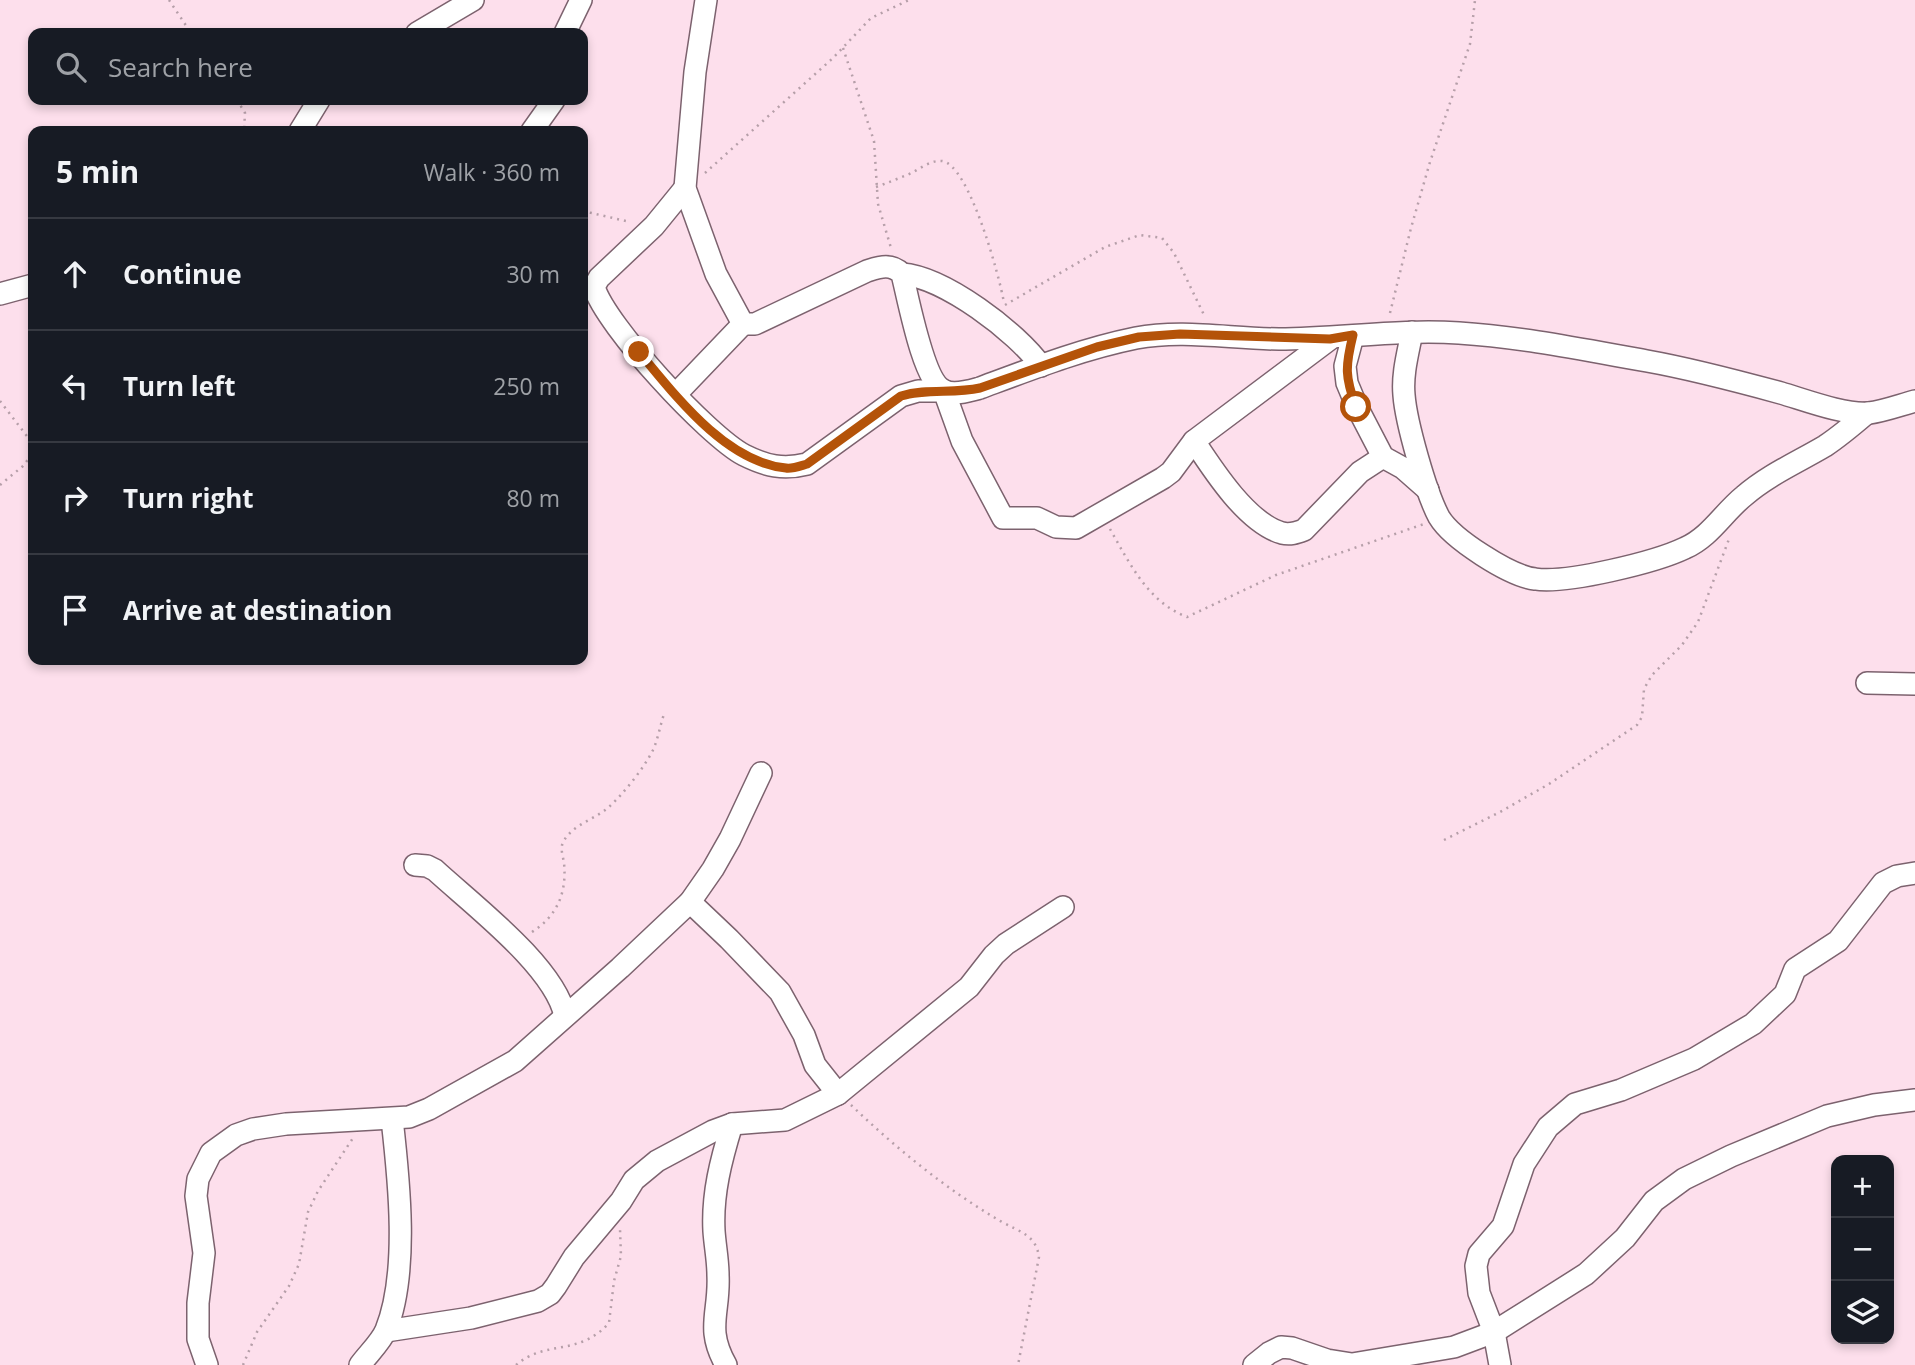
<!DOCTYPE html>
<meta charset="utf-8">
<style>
:root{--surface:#171b24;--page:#242831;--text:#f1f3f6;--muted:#9ea1a6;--line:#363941}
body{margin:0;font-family:"Open Sans",sans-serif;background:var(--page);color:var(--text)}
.controls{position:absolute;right:21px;bottom:21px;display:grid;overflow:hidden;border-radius:14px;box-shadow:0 4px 10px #0003}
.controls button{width:63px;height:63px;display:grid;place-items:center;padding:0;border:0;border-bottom:2px solid var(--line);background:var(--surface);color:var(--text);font:35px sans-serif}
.stop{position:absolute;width:21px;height:21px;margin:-16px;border:5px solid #b45309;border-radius:50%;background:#fff}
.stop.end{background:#b45309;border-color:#fff;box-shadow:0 2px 7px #0008}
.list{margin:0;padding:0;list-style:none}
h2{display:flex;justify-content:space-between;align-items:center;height:91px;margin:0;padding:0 28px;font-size:30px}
h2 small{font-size:23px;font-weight:400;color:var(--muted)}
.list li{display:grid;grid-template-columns:46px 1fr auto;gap:21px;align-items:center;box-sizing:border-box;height:112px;padding:0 28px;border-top:2px solid var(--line)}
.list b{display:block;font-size:26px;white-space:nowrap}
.list em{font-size:23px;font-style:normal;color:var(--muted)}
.icon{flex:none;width:38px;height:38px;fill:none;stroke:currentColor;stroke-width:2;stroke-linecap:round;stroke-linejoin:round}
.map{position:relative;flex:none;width:1915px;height:1365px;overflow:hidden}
.search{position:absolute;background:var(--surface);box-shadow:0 4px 10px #0003;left:28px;top:28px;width:560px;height:77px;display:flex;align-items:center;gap:18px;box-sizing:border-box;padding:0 24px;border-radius:14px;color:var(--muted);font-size:26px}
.panel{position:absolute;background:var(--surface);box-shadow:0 4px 10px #0003;left:28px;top:126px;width:560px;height:539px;border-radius:14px}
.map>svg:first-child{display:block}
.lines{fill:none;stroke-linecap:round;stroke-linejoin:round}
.minor-casing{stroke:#7c626e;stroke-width:24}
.path{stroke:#b69fa9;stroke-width:2.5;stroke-dasharray:2 5;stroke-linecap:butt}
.minor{stroke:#fff;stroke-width:21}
.route{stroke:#b45309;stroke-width:9}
</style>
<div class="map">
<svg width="1915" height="1365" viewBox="0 0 1915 1365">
<rect width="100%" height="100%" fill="#fddfec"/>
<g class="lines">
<defs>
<g id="minor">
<path d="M706 0 695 72 685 188 716 274 743 324H755L867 271C880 267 891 263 902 274 908 297 923 380 943 390 953 396 969 391 980 388 1031 369 1082 349 1136 338 1183 329 1232 339 1279 339 1339 339 1398 329 1459 333 1522 337 1585 350 1647 361 1692 369 1737 381 1781 393 1805 400 1844 415 1869 413 1884 411 1900 405 1915 401"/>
<polyline points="417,33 473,0"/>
<polyline points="565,33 581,0"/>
<polyline points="300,131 319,100"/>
<polyline points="532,131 554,100"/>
<path d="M685 188 654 226 599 278 594 287C606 326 708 436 744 455 766 466 783 470 807 464L901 396 918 391H944L962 441 1003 518H1037L1056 527 1076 528 1163 478 1171 472 1194 441 1330 339"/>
<path d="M902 274C944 277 1017 332 1041 366"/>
<polyline points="0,294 33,285"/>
<path d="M1412 332C1408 353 1402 374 1404 395 1406 422 1426 493 1439 517 1452 539 1510 576 1535 579 1566 584 1656 562 1685 548 1710 537 1723 513 1744 496 1768 475 1798 462 1825 446 1840 436 1853 425 1867 413"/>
<polyline points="1353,336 1345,366 1347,383 1357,407 1383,457 1403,468 1428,490"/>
<polyline points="676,394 743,324"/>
<path d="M1194 441C1213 470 1247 523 1282 533 1290 535 1296 533 1304 530L1360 472 1383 457"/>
<polyline points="1867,683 1915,684"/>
<path d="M415 865 427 866 435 870C473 905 555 967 565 1016"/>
<polyline points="690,902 729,939 780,992 804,1035 815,1065 838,1094"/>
<polyline points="386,1331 471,1318 538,1301 550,1294 556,1286 574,1257 621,1201 634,1180 657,1161 713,1131 732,1124 785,1120 838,1094 969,987 994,955 1006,944 1063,907"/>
<polyline points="207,1365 198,1339 198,1303 204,1253 196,1196 198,1179 211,1153 236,1135 253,1129 286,1124 409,1117 429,1109 515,1061 620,968 690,902 713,869 730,839 761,773"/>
<path d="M360 1365C368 1354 381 1342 386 1330 409 1273 399 1180 392 1119"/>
<path d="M726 1365C705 1328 720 1313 718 1275 718 1260 715 1246 714 1231 712 1194 721 1160 732 1124"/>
<polyline points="1254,1365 1269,1353 1281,1347 1292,1348 1327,1360 1352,1364 1454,1347 1494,1332 1586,1274 1625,1238 1654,1201 1684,1179 1731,1156 1827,1116 1874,1105 1915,1100"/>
<polyline points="1500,1365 1494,1332 1479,1293 1476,1266 1479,1254 1503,1226 1524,1164 1548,1127 1575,1104 1621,1090 1694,1059 1753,1024 1785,994 1795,969 1838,941 1883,883 1897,876 1915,873"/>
</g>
</defs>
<!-- minor casing -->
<use href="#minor" class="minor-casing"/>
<!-- path -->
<g class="path">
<polyline points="169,0 191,33"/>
<polyline points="843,48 874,141 878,204 891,248"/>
<polyline points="237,100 245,113 244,131"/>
<polyline points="705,173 833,58 871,18 909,0"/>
<path d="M876 187C887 183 897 179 907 175 919 170 929 160 942 161 969 164 1000 278 1004 303"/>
<polyline points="583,211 630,222"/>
<polyline points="1005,305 1105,247 1140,235 1162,238 1174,253 1205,317"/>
<polyline points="1390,313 1411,228 1430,162 1470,44 1475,0"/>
<polyline points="0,401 33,444"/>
<polyline points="0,485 23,466 33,453"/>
<path d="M1110 529C1130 564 1148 602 1187 617L1276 575 1424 524"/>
<polyline points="1444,840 1500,812 1549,784 1637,725 1642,717 1644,689 1652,675 1682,645 1698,622 1729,539"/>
<path d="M532 932C557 916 567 893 564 863 563 856 560 849 563 842 574 823 595 820 610 806 624 793 644 768 653 750 658 739 660 726 664 714"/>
<path d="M851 1105C897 1149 947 1190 1002 1222 1020 1232 1036 1235 1039 1257L1018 1365"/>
<polyline points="243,1365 257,1332 289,1286 299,1264 308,1212 318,1191 353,1138"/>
<path d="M516 1365C547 1339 578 1357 609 1323L614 1281 621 1256 620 1229"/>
</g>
<!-- minor -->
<use href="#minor" class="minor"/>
</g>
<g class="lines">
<!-- route -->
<path class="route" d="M639 352C675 395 725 462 786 468 792 469 800 466 807 464L901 396C927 388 953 394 980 388L1097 347 1139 337 1180 334 1330 339 1353 335C1345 367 1345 377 1356 407"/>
</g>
</svg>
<div class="controls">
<button>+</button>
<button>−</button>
<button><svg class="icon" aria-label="layers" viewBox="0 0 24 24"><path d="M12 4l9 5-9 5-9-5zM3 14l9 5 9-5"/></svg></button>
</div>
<div class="stop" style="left:1356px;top:407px"></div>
<div class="stop end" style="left:639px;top:352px"></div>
<div class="search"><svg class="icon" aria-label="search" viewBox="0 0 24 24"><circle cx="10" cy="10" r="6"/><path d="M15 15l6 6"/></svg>Search here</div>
<section class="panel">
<h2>5 min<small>Walk · 360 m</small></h2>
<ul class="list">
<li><svg class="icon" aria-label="ahead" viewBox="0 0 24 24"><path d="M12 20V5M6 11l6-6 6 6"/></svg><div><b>Continue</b></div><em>30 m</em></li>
<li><svg class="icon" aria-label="left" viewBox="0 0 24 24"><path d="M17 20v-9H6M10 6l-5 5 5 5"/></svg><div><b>Turn left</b></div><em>250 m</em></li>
<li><svg class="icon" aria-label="right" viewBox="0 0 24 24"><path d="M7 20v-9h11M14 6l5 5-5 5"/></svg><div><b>Turn right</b></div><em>80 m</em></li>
<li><svg class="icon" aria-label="arrive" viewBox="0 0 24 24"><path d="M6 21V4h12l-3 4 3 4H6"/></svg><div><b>Arrive at destination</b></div></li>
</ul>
</section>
</div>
